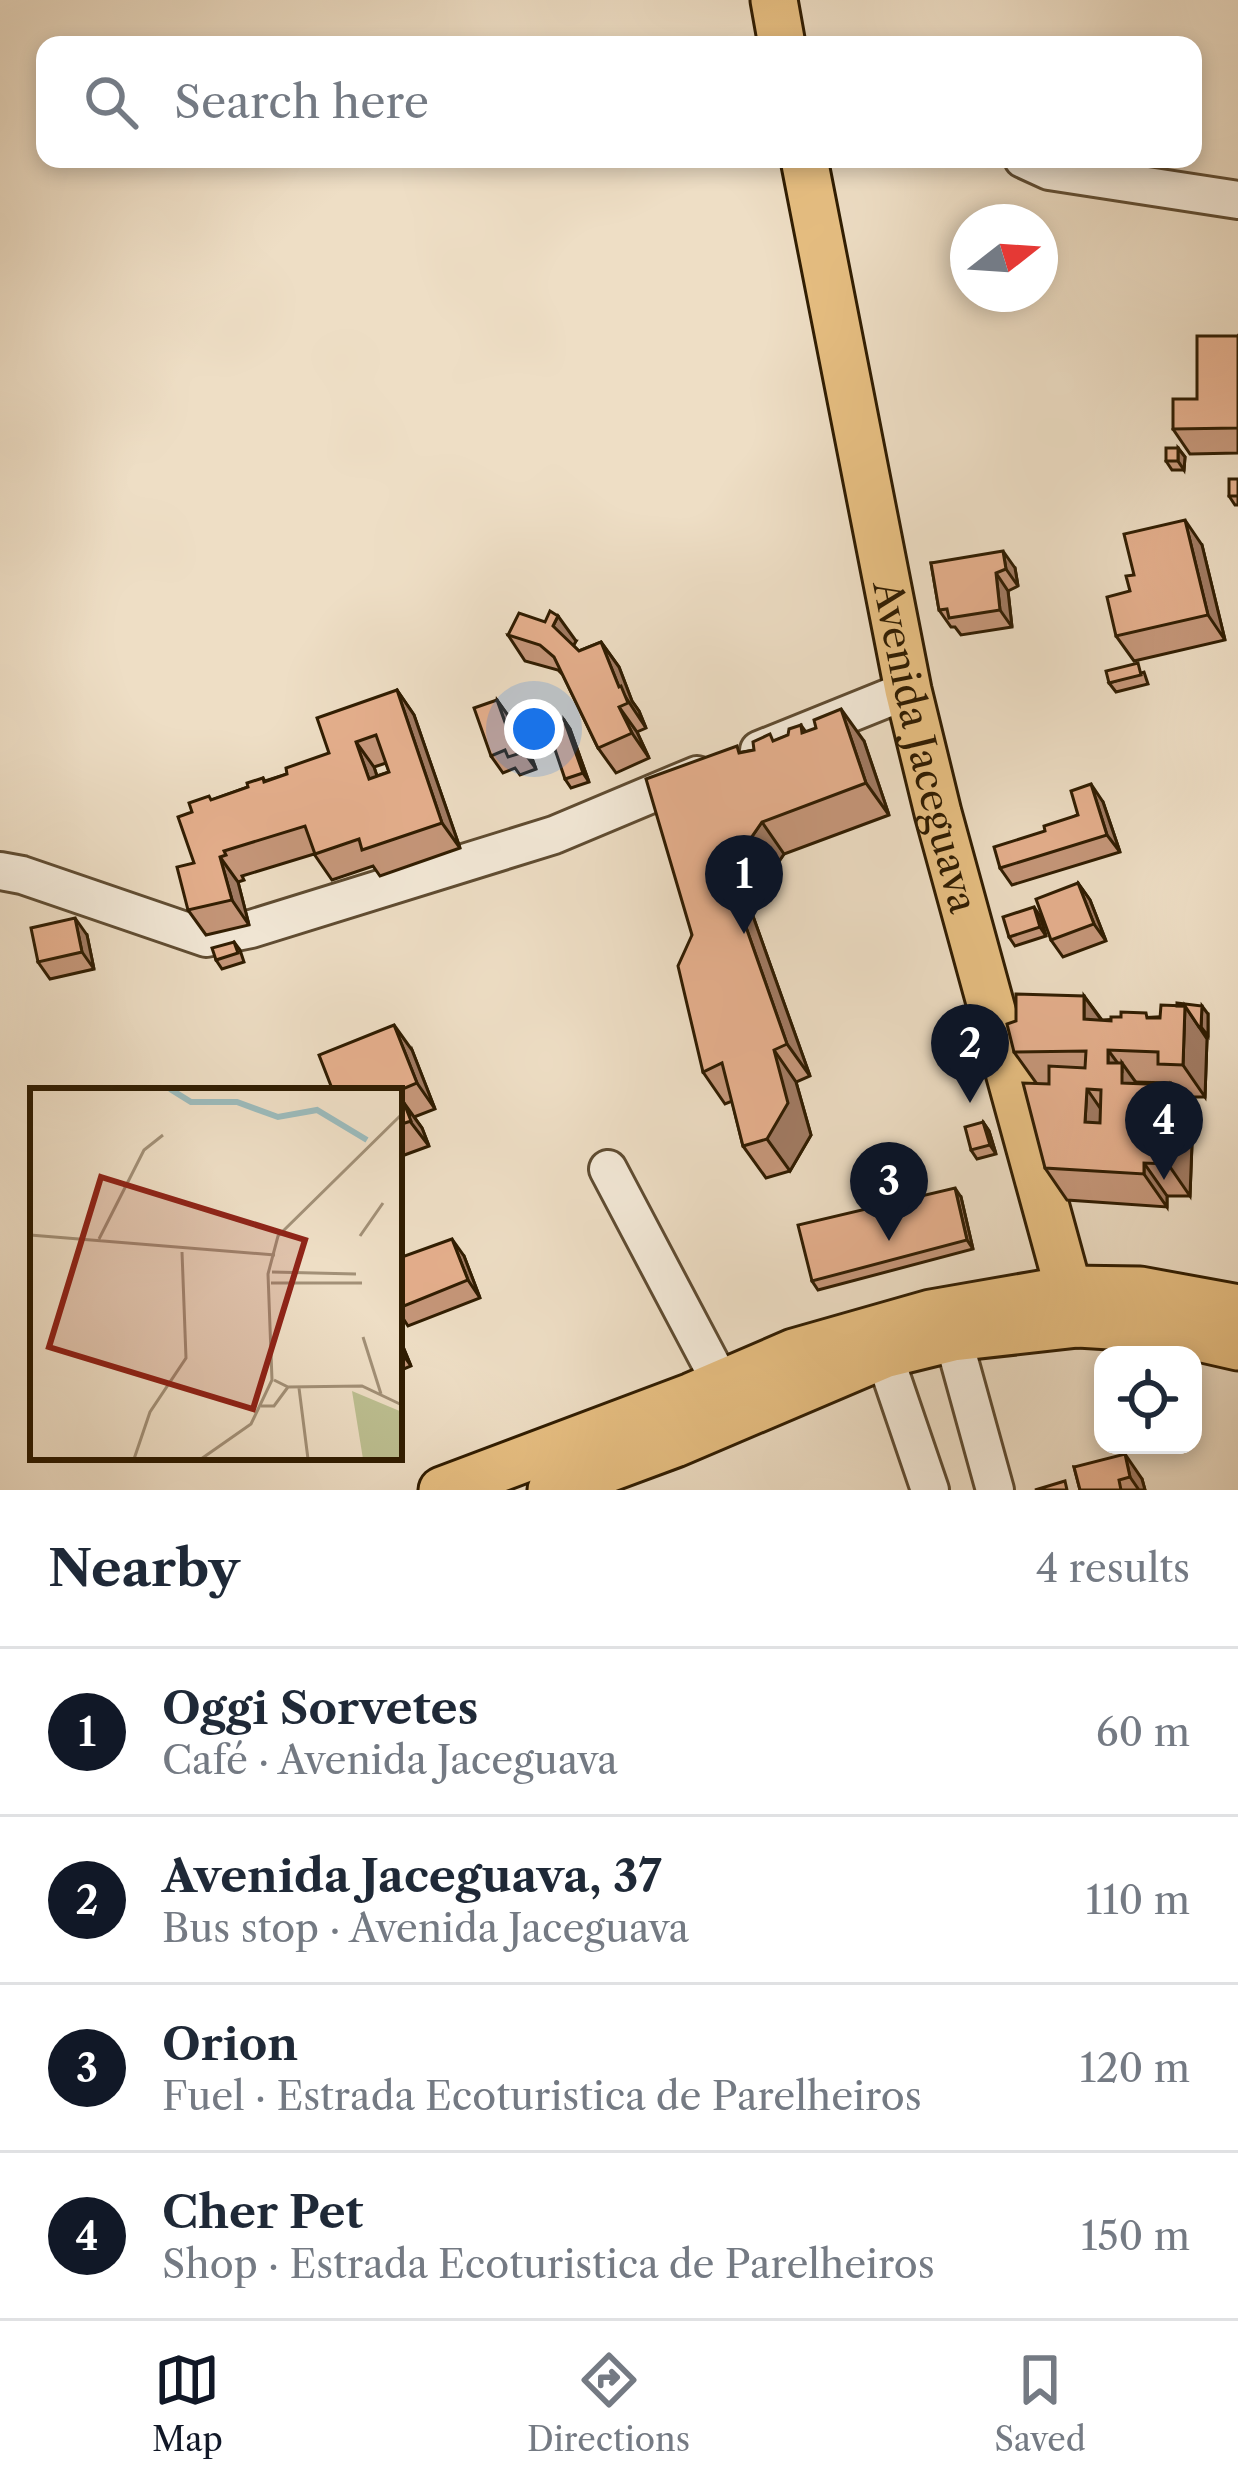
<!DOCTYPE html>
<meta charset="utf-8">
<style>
:root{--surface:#fff;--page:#f2f2f3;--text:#1f2937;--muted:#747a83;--line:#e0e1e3;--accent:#111827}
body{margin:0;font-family:"Libre Caslon Text",serif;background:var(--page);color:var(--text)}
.controls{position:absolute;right:36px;bottom:36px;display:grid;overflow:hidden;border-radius:24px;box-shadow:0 6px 18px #0003}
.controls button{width:108px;height:108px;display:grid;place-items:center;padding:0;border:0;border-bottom:3px solid var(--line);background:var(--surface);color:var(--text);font:60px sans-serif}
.compass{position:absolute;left:950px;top:204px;width:108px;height:108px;border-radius:50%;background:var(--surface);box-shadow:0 6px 18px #0003;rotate:73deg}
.you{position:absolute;left:534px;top:729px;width:42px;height:42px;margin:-30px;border:9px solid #fff;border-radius:50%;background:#1a73e8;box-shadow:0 0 0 18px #1a73e833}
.badge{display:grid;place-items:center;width:78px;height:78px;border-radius:50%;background:var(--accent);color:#fff;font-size:39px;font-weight:700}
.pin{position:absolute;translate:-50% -99px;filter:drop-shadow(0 3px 6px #0008)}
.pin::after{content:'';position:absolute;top:63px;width:42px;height:36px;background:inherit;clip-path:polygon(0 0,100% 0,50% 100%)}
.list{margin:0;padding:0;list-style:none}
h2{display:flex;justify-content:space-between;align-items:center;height:156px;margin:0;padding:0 48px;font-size:51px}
h2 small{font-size:39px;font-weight:400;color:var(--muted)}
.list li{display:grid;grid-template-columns:78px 1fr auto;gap:36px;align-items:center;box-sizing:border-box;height:168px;padding:0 48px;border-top:3px solid var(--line)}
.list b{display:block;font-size:45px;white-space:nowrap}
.list p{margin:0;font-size:39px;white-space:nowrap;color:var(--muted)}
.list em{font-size:39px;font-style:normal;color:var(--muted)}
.icon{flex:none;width:66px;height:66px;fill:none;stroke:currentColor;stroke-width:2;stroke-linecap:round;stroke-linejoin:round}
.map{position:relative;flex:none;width:1238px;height:1490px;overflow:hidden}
.search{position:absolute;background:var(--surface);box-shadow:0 6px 18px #0003;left:36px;right:36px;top:36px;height:132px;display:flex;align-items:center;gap:30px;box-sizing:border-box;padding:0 42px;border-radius:24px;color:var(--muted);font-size:45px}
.sheet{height:828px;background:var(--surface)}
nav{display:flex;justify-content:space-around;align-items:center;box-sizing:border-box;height:168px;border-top:3px solid var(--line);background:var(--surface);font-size:33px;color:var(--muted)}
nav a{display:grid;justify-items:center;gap:6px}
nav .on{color:var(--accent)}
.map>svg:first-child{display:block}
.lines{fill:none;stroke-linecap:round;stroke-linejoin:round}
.minor-casing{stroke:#5f4c32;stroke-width:42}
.major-casing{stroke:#2f1c01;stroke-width:51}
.minor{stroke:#f4ead9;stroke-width:36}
.major{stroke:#e7bf82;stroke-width:45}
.wall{fill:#c6977a;stroke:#2f1c01;stroke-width:3;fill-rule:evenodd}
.shaded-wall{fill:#a17b63;stroke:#2f1c01;stroke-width:3}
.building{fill:#e6b08e;stroke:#2f1c01;stroke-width:3;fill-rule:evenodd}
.labels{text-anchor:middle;stroke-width:9;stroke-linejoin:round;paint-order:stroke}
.street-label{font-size:39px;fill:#2f1c01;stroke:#f4ead9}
.inset-river{fill:none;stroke:#9cbbbc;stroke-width:6}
.inset-road{fill:none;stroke:#a29077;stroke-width:3}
.view{fill:#8f2418;fill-opacity:0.15;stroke:#8f2418;stroke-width:6}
.inset-edge{fill:none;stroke:#2f1c01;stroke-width:6}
</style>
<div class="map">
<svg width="1238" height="1490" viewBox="0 0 1238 1490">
<rect width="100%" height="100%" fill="#eedec5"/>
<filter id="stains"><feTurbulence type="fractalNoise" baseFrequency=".00167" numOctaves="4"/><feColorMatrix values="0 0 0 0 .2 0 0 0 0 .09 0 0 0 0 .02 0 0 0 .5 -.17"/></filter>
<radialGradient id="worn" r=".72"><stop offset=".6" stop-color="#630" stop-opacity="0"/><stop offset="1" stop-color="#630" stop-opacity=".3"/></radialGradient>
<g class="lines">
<defs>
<g id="minor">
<polyline points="1023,159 1049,171 1238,200"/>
<polyline points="759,750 908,690"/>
<polyline points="0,871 22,875 206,938 251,929 554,835 697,775"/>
<polyline points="608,1169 721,1383"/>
<polyline points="953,1338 995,1490"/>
<polyline points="884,1355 930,1490"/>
</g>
<g id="major">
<polyline points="774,0 782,45"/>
<path id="s1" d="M804 159 908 690 938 813 1078 1324"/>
<polyline points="442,1490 692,1396 794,1352 931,1313 1069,1289 1140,1290 1238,1308"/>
<polyline points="551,1490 675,1444 884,1355 953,1338 1078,1324 1159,1329 1238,1347"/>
</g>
</defs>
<!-- minor casing -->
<use href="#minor" class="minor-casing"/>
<!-- major casing -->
<use href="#major" class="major-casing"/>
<!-- minor -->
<use href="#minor" class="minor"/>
<!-- major -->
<use href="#major" class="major"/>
</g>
<!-- wall -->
<g class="wall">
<polygon points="1238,336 1238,453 1190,454 1173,429 1197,399"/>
<polygon points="1178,448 1185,457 1184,470 1172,470 1166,461"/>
<polygon points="1238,479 1238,505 1235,505 1229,496"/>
<polygon points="1202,545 1225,640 1134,661 1116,636 1134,575"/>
<polygon points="931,563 1015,568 1018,586 1008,591 1012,627 961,635 955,627 951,627 939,610"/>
<polygon points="508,635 576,641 573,645 579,651 601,642 619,667 632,701 639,711 646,728 637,732 649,758 616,773 598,748 563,675 558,670 525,661"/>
<polygon points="1144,672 1148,684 1116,692 1109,683"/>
<path d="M397 690 414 715 460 848 380 876 373 866 332 880 314 854 242 876 244 880 238 882 249 925 206 935 188 910 194 863 212 800 248 787 263 778 265 781 287 774 329 753ZM386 763 389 772 377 776 374 767Z"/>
<polygon points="497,700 509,717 516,737 518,736 530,753 536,769 520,775 515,768 503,773 491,756"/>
<polygon points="564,720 570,729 589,782 571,788 565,779"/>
<polygon points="801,725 806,732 864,741 889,815 784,854 749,905 810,1076 796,1082 811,1135 790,1171 766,1178 743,1146 732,1101 725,1104 703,1072 692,935 742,752 754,750 788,735"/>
<polygon points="1103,802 1120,852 1012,885 1000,868 1045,831"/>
<polygon points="1078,883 1090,900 1106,941 1063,957 1051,940"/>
<polygon points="1040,916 1046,936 1015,946 1009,937"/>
<polygon points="87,935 94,969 50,979 38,962"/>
<polygon points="234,942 240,950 244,962 222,969 216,960"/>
<polygon points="1084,996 1102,1020 1208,1014 1208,1036 1205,1036 1207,1039 1205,1097 1180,1097 1171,1083 1135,1082 1136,1084 1171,1085 1193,1117 1190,1196 1167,1196 1167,1207 1067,1200 1045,1168 1037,1084 1014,1052 1016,1021"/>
<polygon points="412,1050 435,1109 414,1117 422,1128 429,1146 399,1157 399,1091"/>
<polygon points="983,1122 989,1131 996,1154 977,1159 971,1150"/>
<polygon points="961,1197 973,1249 818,1290 812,1281"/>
<polygon points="464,1256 480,1298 408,1326 399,1312 399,1258"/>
<polygon points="399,1337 411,1366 399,1371"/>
<polygon points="1074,1467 1142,1479 1145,1490 1080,1490"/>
</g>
<!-- shaded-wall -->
<g class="shaded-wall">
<polygon points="1178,448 1185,457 1184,470 1178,461"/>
<polygon points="1185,520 1202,545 1225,640 1208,615"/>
<polygon points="1003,551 1015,568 1018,586 1006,569"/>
<polygon points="996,573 1008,591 1012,627 1000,610"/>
<polygon points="558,616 576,641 571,651 553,626"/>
<polygon points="601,642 619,667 632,701 639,711 646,728 619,687"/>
<polygon points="397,690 414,715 460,848 442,823"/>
<polygon points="497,700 509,717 523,756 511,739"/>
<polygon points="619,707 637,732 649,758 632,733"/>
<polygon points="841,709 864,741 889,815 866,783"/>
<polygon points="564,720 570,729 589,782 583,773"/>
<polygon points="518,736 530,753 536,769 524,752"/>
<polygon points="356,742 374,767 386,804 369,779"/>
<polygon points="1091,784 1103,802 1120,852 1107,835"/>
<polygon points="762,822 784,854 749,905 810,1076 787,1044 727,873"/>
<polygon points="220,857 238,882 249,925 232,900"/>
<polygon points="1078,883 1090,900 1106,941 1094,924"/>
<polygon points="1034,907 1040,916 1046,936 1040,927"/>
<polygon points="75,918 87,935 94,969 82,952"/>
<polygon points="1084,996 1107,1028 1084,1019"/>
<polygon points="1185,1006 1207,1039 1205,1097 1183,1065"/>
<polygon points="1202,1006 1208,1014 1208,1036 1201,1027"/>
<polygon points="394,1025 412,1050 435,1109 417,1083"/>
<polygon points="774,1050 796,1082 811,1135 790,1171 767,1139"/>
<polygon points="1108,1050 1122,1069 1122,1063 1145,1095 1144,1116 1108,1063"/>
<polygon points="1171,1085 1193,1117 1190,1196 1168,1164"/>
<polygon points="1087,1089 1109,1121 1108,1154 1085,1122"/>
<polygon points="399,1102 410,1117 404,1103 422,1128 429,1146 399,1107"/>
<polygon points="983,1122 989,1131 996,1154 990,1145"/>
<polygon points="1144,1163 1167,1196 1167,1207 1144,1174"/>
<polygon points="955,1188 961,1197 973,1249 967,1240"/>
<polygon points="452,1239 464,1256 480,1298 468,1280"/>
<polygon points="399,1337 411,1366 399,1349"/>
<polygon points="1125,1454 1142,1479 1145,1490 1139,1490 1130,1477"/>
</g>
<!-- building -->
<g class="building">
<polygon points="1197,336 1238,336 1238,428 1173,429 1173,399 1197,399"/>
<rect x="1166" y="448" width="12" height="13"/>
<rect x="1229" y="479" width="9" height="17"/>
<polygon points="1185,520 1208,615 1116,636 1107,597 1130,591 1126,576 1134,575 1124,534"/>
<polygon points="1003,551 1006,569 996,573 1000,610 949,618 947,609 939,610 931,563"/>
<polygon points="550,611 558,616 553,626 579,651 601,642 619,687 621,686 628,703 619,707 632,733 598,748 554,657 540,645 508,635 519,613 545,622"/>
<polygon points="1138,663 1141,675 1109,683 1106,671"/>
<path d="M397 690 442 823 362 850 359 839 315 854 305 826 224 851 226 855 220 857 232 900 188 910 177 867 194 863 178 817 192 812 189 803 209 796 211 800 248 787 247 783 263 778 264 782 287 774 286 768 329 753 317 718ZM376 735 389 772 369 779 356 742Z"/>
<polygon points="497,700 511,739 518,736 524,752 508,757 505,750 491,756 474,708"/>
<polygon points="841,709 866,783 762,822 727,873 787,1044 774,1050 788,1103 767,1139 743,1146 722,1063 703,1072 678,966 692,935 646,779 737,746 739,753 754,750 753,742 770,734 773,741 788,735 789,729 801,725 802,733 816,728 814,720"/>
<polygon points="564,720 583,773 565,779 547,726"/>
<polygon points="1091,784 1107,835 1000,868 994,847 1045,831 1044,826 1078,815 1071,791"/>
<polygon points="1078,883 1094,924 1051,940 1036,899"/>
<polygon points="1034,907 1040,927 1009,937 1003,917"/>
<polygon points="75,918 82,952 38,962 31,928"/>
<polygon points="234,942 238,953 216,960 212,948"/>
<path d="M1016 994 1084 996V1019L1111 1021V1017H1121V1012L1146 1013 1147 1018H1160L1161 1005 1185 1006 1183 1065 1158 1064V1052L1108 1050V1063H1122V1083L1171 1085 1168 1164 1144 1163V1174L1045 1168 1023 1083 1049 1084V1066L1085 1068 1086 1051 1014 1052 1007 1024 1016 1021ZM1087 1089 1101 1090 1100 1123 1085 1122Z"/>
<polygon points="1177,1003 1202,1006 1201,1027 1199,1027 1185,1006 1177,1006"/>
<polygon points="394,1025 417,1083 398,1091 333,1091 319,1055"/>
<polygon points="404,1103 411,1121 399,1125 399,1105"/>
<polygon points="983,1122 990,1145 971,1150 965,1127"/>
<polygon points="955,1188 967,1240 812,1281 798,1225"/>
<polygon points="452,1239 468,1280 399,1308 399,1258"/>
<polygon points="1125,1454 1130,1477 1119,1480 1121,1490 1080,1490 1074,1467"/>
<polygon points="1065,1481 1067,1490 1035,1490"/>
</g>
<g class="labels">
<!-- street labels -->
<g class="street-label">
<text dy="14" stroke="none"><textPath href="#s1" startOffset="600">Avenida Jaceguava</textPath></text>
</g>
</g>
<!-- overview -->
<g transform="translate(30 1088)">
<rect width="372" height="372" fill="#eedec5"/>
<path d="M322 303 372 324V371H333Z" fill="#bdc092"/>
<path class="inset-river" d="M140 1 161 14H207L248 29 287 22 337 52"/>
<path class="inset-road" d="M0 147 245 167M330 148 353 115M69 151 114 62 133 47M242 184 326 186M241 195H332M333 249 351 306M244 292 258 299 332 298 372 317M269 300 278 371M231 318H244L258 299M104 371 120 324 156 270 152 164M171 371 221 336 242 292 238 186 248 148 372 26"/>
<path class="view" d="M71 89 275 152 223 321 19 259Z"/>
<rect width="372" height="372" class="inset-edge"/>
</g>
<rect width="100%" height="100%" filter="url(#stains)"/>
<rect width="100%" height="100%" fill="url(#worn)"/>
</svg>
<div class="controls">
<button><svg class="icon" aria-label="locate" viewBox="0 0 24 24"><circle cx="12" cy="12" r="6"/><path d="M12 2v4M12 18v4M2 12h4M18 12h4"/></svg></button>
</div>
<svg class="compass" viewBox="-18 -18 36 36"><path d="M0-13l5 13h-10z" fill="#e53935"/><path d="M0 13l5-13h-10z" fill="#747a83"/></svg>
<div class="you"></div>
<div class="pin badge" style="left:744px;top:934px">1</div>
<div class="pin badge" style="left:970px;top:1103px">2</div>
<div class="pin badge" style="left:889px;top:1241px">3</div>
<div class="pin badge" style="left:1164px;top:1180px">4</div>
<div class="search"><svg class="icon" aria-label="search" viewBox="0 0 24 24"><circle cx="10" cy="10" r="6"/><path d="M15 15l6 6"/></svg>Search here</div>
</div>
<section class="sheet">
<h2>Nearby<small>4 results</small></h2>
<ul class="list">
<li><span class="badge">1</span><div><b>Oggi Sorvetes</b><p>Café · Avenida Jaceguava</p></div><em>60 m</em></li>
<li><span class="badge">2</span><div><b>Avenida Jaceguava, 37</b><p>Bus stop · Avenida Jaceguava</p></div><em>110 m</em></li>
<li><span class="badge">3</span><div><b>Orion</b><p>Fuel · Estrada Ecoturistica de Parelheiros</p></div><em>120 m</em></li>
<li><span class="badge">4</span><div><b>Cher Pet</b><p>Shop · Estrada Ecoturistica de Parelheiros</p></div><em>150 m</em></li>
</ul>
</section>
<nav>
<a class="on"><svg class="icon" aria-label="map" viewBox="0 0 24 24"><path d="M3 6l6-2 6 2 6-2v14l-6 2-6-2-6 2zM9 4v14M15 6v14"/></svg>Map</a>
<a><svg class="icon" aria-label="directions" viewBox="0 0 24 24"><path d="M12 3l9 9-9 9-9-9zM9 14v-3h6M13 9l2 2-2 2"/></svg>Directions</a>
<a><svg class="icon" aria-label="saved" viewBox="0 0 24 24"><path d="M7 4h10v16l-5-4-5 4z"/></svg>Saved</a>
</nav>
